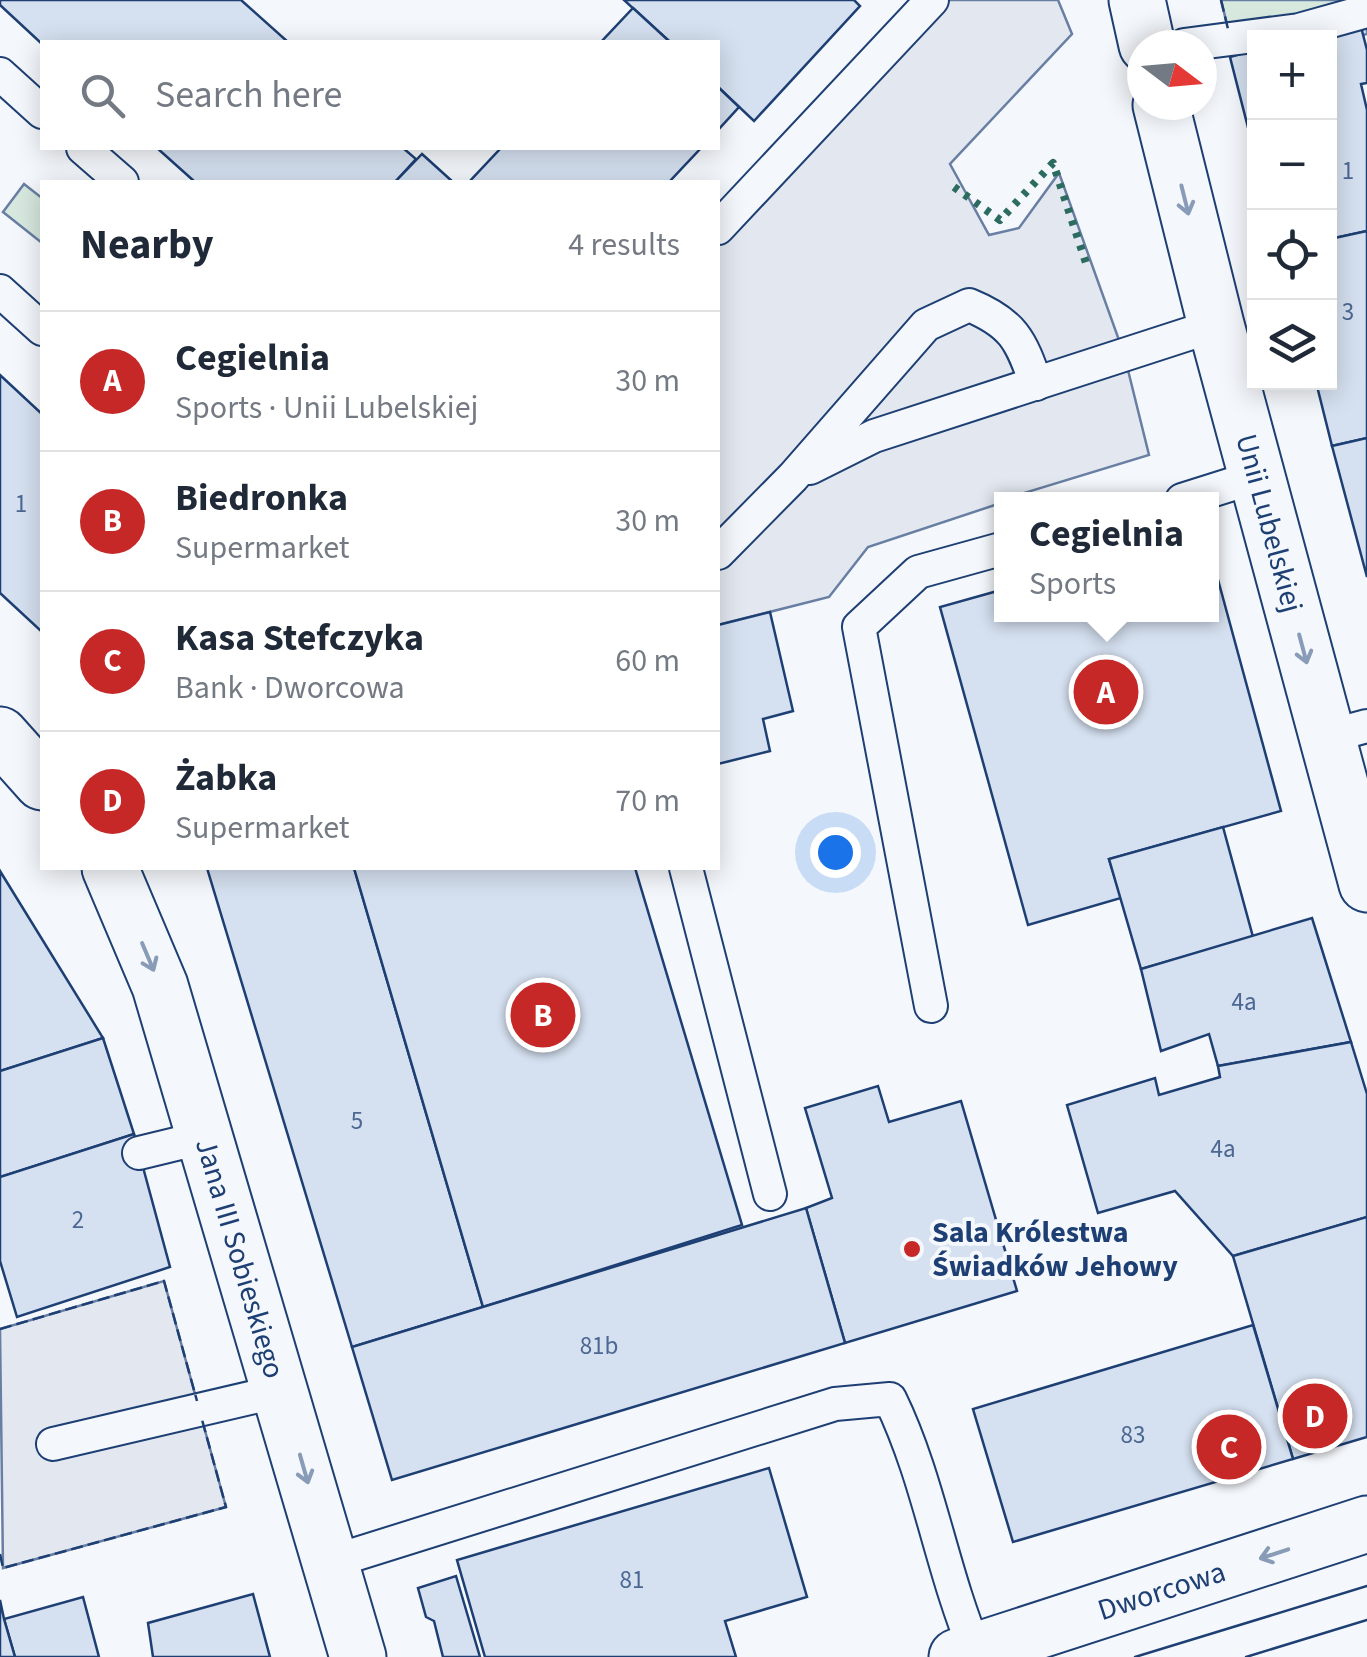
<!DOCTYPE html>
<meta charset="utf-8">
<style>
:root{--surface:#fff;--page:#f6f6f7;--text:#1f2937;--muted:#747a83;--line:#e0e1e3;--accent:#c62828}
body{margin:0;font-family:"Source Sans 3",sans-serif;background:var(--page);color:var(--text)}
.controls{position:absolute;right:30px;top:30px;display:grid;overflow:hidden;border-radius:0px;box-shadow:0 5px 25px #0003}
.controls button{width:90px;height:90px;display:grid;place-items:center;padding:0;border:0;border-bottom:2px solid var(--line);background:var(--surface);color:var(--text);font:50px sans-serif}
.compass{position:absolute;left:1127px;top:30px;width:90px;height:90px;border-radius:50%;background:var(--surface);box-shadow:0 5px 25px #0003;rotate:106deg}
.you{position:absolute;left:835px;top:852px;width:35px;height:35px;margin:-25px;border:8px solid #fff;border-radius:50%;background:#1a73e8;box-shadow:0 0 0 15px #1a73e833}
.badge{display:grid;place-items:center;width:65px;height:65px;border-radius:50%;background:var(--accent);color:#fff;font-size:32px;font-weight:700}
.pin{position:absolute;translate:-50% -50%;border:5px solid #fff;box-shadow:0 2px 10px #0006}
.popup{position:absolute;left:994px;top:492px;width:225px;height:130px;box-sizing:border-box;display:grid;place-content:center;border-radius:0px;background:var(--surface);filter:drop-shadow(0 2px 8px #0005);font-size:32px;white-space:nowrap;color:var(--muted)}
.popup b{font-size:38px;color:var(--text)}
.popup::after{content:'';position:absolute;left:50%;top:100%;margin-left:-20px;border:20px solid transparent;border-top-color:var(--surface)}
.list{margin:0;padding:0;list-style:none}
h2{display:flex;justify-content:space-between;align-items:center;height:130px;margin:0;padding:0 40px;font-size:42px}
h2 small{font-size:32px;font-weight:400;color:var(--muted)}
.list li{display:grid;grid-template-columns:65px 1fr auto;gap:30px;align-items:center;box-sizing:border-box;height:140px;padding:0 40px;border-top:2px solid var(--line)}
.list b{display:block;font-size:38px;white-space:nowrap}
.list p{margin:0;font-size:32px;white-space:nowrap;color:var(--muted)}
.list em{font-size:32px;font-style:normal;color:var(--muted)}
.icon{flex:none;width:55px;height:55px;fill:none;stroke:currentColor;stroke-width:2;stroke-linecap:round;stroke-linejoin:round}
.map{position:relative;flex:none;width:1367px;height:1657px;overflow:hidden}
.search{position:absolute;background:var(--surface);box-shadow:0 5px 25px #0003;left:40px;top:40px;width:680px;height:110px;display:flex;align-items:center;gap:25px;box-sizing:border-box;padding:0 35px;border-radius:0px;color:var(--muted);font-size:38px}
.panel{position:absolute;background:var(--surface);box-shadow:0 5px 25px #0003;left:40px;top:180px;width:680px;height:690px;border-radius:0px}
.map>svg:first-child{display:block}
.green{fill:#d7e8df;stroke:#687fa3;stroke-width:2.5}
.parking{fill:#e3e8f0;stroke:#687fa3;stroke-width:2.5}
.building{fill:#d5e0f0;stroke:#1d3f73;stroke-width:2.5}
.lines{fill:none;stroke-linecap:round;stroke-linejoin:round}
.lane-casing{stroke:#1d3f73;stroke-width:36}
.street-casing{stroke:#1d3f73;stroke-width:59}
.secondary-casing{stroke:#1d3f73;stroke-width:59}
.lane{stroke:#f4f7fb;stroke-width:32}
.street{stroke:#f4f7fb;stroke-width:55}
.secondary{stroke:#f4f7fb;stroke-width:55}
.tram{stroke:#1d3f73;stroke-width:2.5}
.hedge{stroke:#2c6c60;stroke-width:8;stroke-dasharray:5 8;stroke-linecap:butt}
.fence{stroke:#1d3f73;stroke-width:2.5;stroke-dasharray:12 5;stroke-linecap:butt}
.oneway{stroke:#889bb7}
.poi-dot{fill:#c62828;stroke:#f4f7fb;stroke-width:4}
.labels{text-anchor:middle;stroke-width:8;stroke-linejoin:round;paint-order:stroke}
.number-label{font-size:25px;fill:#4b6792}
.street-label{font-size:30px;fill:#1d3f73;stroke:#f4f7fb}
.poi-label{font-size:30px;font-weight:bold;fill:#1d3f73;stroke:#f4f7fb;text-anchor:start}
</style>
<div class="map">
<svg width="1367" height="1657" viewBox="0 0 1367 1657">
<rect width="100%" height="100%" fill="#f4f7fb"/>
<!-- green -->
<g class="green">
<polygon points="1221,0 1367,0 1367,34 1330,43 1330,38 1254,38 1254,61 1237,65"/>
<polygon points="24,184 42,198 42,243 3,212"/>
</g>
<!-- parking -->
<g class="parking">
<polygon points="932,0 1058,0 1072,34 950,164 989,235 1019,228 1059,173 1124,354 1149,455 1001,500 1001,503 868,547 829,597 718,625 718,228"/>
<polygon points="164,1281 226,1507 3,1568 0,1329"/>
</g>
<!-- building -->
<g class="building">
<polygon points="0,0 241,0 288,42 42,44 0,5"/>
<polygon points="624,0 854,0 860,6 754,121 718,87 718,42 670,42"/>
<polygon points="633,8 670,42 601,42"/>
<polygon points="1360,23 1367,50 1367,83 1361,84 1367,110 1367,231 1330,239 1330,38"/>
<polygon points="1254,50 1254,151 1230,57"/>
<polygon points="718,87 739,107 718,130"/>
<polygon points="157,148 403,148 416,159 395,182 195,182"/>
<polygon points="501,148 701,148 669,182 469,182"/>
<polygon points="422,154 453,182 395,182"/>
<polygon points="1367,231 1367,438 1332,446 1316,382 1330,382 1330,239"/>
<polygon points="0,375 42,414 42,632 0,593"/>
<polygon points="1367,438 1367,577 1332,446"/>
<polygon points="1211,554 1281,811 1109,859 1121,898 1028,925 940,607 1001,590 1001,614 1211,614"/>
<polygon points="770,612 793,711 763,719 770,751 718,764 718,625"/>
<polygon points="1223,827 1253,937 1141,969 1109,859"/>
<polygon points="207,868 354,868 483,1307 352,1347"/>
<polygon points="354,868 635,868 742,1225 483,1307"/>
<polygon points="0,871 103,1038 0,1071"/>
<polygon points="1312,918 1351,1042 1218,1066 1209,1034 1161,1051 1141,969"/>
<polygon points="103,1038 134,1134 0,1177 0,1071"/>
<polygon points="1351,1042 1367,1094 1367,1217 1233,1256 1175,1191 1098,1213 1067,1105 1155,1078 1159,1095 1220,1077 1218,1066"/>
<polygon points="878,1086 889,1122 961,1101 1017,1291 845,1343 806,1208 832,1198 805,1108"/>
<polygon points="134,1134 170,1267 17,1317 0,1261 0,1177"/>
<polygon points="806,1208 845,1343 392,1480 352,1347"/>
<polygon points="1367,1217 1367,1437 1293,1459 1233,1256"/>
<polygon points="1253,1325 1293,1459 1013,1542 973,1409"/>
<polygon points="769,1468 807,1597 725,1621 736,1657 485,1657 457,1560"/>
<polygon points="456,1576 480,1657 443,1657 434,1621 426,1617 418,1588"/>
<polygon points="253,1594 270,1657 153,1657 148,1623"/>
<polygon points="83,1597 99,1657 15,1657 4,1619"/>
<polygon points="0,1600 4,1619 15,1657 0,1657"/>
</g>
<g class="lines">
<defs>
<g id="lane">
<polyline points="1184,45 1299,30 1367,11"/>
<polyline points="0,74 42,112"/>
<polyline points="83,148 122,182"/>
<polyline points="718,228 932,0"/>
<polyline points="0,291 42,329"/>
<polyline points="810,468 874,436 1216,325"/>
<polyline points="1182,500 1258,476"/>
<path d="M718 553 793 477 926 325 969 305C1013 323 1021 340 1036 384"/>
<polyline points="1326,737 1367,726"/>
<polyline points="686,868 770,1194"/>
<polyline points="931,1006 859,627 918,572 1001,549"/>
<polyline points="139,1153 205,1137"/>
<polyline points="53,1444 280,1391"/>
<path d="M331 1562 835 1404 890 1399C929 1479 941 1569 976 1652"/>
</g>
<g id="street">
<polyline points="0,735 42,782"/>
<path id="s1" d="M110 868 160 986 358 1657"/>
</g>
<g id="secondary">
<polyline points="1137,0 1147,45"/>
<path id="s2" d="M1161 105 1216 325 1367 884"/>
<path id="s3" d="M957 1657 1367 1524"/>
</g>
</defs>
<!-- lane casing -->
<use href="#lane" class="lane-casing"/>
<!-- street casing -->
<use href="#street" class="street-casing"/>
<!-- secondary casing -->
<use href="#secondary" class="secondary-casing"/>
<!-- lane -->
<use href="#lane" class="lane"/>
<!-- street -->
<use href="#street" class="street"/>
<!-- secondary -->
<use href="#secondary" class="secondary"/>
<!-- tram -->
<g class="tram">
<polyline points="1135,1657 1367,1586"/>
<polyline points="1246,1657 1367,1620"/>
</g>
<!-- hedge -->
<polyline class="hedge" points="954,187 1000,220 1053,163 1088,269"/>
<!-- fence -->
<g class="fence">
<polyline points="1221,0 1228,29"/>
<polyline points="0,1329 164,1281 197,1401"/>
<polyline points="0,1554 3,1568 226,1507 201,1416"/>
</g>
</g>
<!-- one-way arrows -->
<defs><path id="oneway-shaft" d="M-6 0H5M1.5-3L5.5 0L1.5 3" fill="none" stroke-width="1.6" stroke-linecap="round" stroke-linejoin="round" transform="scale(2.5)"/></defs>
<g class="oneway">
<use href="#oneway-shaft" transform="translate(1185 200) rotate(76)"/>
<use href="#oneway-shaft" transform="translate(1303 649) rotate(75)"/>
<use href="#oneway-shaft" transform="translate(148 957) rotate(67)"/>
<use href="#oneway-shaft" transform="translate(304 1469) rotate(74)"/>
<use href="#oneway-shaft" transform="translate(1274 1554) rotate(162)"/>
</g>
<!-- markers -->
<circle class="poi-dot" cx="912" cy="1249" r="10"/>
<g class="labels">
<!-- number labels -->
<g class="number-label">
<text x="1348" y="179">1</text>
<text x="1348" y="320">3</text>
<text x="21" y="512">1</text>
<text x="1244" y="1010">4a</text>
<text x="357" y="1129">5</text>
<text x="1223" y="1157">4a</text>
<text x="78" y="1228">2</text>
<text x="599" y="1354">81b</text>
<text x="1133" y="1443">83</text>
<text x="632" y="1588">81</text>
</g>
<!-- street labels -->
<g class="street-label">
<text dy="10" stroke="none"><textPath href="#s2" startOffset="432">Unii Lubelskiej</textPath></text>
<text dy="10" stroke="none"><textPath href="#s1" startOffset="412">Jana III Sobieskiego</textPath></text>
<text dy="10" stroke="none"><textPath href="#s3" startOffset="215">Dworcowa</textPath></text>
</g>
<!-- poi labels -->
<g class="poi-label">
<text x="932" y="1242">Sala Królestwa<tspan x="932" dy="34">Świadków Jehowy</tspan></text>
</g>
</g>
</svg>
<div class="controls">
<button>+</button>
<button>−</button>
<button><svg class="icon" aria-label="locate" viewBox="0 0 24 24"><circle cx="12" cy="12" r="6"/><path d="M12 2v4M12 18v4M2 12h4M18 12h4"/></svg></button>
<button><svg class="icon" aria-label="layers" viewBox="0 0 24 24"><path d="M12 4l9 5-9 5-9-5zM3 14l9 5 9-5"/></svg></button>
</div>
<svg class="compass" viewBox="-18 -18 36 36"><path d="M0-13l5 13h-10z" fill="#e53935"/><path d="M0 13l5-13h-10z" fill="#747a83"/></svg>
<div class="you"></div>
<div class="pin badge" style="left:1106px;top:692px">A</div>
<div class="popup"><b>Cegielnia</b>Sports</div>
<div class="pin badge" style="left:543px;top:1015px">B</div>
<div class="pin badge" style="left:1229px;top:1447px">C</div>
<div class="pin badge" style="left:1315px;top:1416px">D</div>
<div class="search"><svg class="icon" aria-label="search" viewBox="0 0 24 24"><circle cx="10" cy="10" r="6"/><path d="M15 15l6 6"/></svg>Search here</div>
<section class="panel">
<h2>Nearby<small>4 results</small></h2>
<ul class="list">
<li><span class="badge">A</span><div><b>Cegielnia</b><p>Sports · Unii Lubelskiej</p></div><em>30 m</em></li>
<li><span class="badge">B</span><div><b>Biedronka</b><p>Supermarket</p></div><em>30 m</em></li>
<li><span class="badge">C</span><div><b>Kasa Stefczyka</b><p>Bank · Dworcowa</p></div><em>60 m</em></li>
<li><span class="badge">D</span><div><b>Żabka</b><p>Supermarket</p></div><em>70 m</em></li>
</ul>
</section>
</div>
